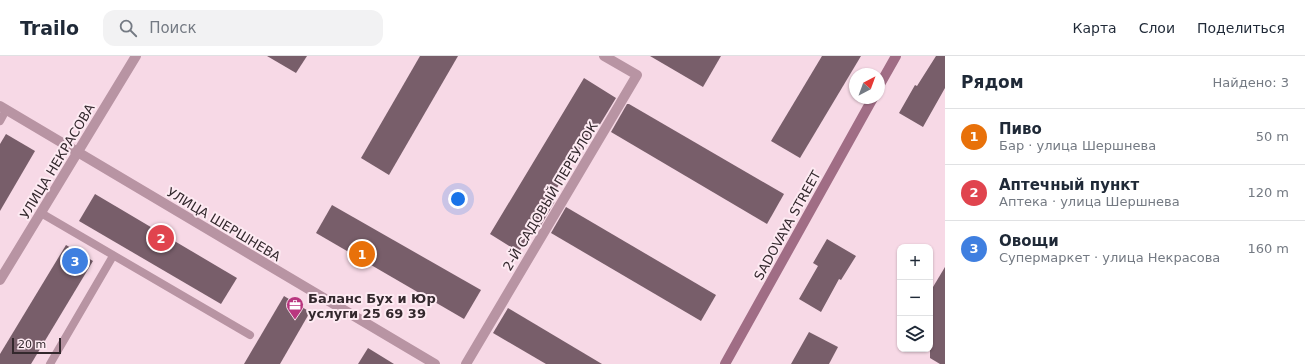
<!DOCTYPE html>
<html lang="ru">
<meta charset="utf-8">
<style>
:root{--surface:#fff;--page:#f2f2f3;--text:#1f2937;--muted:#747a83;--line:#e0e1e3;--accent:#7c3aed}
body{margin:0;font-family:"DejaVu Sans",sans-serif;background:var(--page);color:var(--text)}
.controls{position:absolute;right:12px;bottom:12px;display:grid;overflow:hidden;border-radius:8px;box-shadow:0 1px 3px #0004}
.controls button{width:36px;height:36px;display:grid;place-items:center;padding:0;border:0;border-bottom:1px solid var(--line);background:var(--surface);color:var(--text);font:20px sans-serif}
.compass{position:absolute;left:849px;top:12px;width:36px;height:36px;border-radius:50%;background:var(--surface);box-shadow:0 1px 3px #0004;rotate:41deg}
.scale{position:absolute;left:12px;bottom:10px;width:49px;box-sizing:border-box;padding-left:4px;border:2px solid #33282d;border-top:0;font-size:11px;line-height:14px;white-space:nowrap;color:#33282d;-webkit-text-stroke:3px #fdeaf2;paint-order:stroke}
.you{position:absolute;left:458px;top:143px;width:14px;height:14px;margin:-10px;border:3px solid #fff;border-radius:50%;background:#1a73e8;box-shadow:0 0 0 6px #1a73e833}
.badge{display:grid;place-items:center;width:26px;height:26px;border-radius:50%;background:var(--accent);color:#fff;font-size:13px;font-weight:700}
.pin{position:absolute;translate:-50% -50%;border:2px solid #fff;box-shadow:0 1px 4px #0006}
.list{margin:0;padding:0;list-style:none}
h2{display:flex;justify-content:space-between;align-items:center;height:52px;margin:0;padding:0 16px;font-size:17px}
h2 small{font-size:13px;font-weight:400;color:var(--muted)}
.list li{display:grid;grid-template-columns:26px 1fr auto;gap:12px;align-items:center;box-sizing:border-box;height:56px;padding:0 16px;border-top:1px solid var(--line)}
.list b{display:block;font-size:15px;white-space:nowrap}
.list p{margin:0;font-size:13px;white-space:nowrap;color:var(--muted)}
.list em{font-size:13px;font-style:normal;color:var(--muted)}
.icon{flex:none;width:22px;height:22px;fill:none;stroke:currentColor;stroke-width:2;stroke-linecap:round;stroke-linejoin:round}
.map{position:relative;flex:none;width:945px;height:308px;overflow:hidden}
header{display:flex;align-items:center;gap:24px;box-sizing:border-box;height:56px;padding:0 20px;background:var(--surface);border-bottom:1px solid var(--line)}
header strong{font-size:19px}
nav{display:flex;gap:22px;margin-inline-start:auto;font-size:14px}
.search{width:280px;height:36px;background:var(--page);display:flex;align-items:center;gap:10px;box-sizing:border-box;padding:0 14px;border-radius:12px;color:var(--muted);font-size:15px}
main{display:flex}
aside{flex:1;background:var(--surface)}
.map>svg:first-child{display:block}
.building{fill:#785e6a}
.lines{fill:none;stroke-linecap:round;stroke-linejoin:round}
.lane{stroke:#b894a3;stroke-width:8}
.street{stroke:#b894a3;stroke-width:10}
.secondary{stroke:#a06d85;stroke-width:10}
.labels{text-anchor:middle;stroke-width:4;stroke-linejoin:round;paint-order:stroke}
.street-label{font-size:13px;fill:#33282d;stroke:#fdeaf2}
.poi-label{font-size:13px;font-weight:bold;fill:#33282d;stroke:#fdeaf2;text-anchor:start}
</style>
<header>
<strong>Trailo</strong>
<div class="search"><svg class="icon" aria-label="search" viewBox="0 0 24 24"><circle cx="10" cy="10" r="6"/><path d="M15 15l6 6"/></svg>Поиск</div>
<nav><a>Карта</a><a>Слои</a><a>Поделиться</a></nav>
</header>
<main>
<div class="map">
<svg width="945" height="308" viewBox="0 0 945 308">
<rect width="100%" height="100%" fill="#f7d9e6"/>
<!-- building -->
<g class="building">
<polygon points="267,0 307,0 296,17"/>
<polygon points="420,0 458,0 389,119 361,102"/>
<polygon points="650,0 721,0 703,31"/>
<polygon points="822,0 861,0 800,102 771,85"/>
<polygon points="936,0 945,0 945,32 923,71 899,57 915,29 917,30"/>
<polygon points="584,22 616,42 599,70 595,68 551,142 555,145 540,171 535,168 519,196 490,178"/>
<polygon points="627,48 629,48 784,138 767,168 611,76"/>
<polygon points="6,78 35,95 0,155 0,88"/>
<polygon points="95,138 237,222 221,248 79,165"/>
<polygon points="332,149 481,234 464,263 316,177"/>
<polygon points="566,151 716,239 701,265 551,177"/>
<polygon points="827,183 856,200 841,224 839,223 821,256 799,243 818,210 813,207"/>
<polygon points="66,189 93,205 31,308 0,308 0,298"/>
<polygon points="945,211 945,308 940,308 930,302 930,236"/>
<polygon points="284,240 310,256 280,308 244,308"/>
<polygon points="508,252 602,308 546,308 493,277"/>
<polygon points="809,276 838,291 829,308 791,308"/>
<polygon points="368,292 394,308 358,308"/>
</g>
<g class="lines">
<!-- lane -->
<g class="lane">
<polyline points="0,65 6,54"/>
<polyline points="41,157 250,279"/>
<polyline points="50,308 113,200"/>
</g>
<!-- street -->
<g class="street">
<polyline points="0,50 435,308"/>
<polyline points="0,224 136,0"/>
<polyline points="466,308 637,19 604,0"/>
</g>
<!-- secondary -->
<g class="secondary">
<polyline points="879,30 896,0"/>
<polyline points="725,308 873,42"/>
</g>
</g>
<!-- icons -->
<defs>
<symbol id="office-pin" viewBox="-11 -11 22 30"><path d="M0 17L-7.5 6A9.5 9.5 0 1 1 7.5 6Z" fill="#b9367f" stroke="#fdeaf2"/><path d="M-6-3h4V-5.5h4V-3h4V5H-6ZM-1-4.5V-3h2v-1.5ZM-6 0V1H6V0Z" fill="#fff"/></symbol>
</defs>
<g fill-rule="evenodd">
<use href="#office-pin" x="285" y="239" width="20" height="27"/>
</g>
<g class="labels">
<!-- street labels -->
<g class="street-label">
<text transform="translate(57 105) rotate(-59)" y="5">УЛИЦА НЕКРАСОВА</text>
<text transform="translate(550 140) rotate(-59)" y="5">2-Й САДОВЫЙ ПЕРЕУЛОК</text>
<text transform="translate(224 168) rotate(31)" y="5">УЛИЦА ШЕРШНЕВА</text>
<text transform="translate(787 169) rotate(-61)" y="5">SADOVAYA STREET</text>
</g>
<!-- poi labels -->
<g class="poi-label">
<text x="308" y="247">Баланс Бух и Юр<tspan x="308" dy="15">услуги 25 69 39</tspan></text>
</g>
</g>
</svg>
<div class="controls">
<button>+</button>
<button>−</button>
<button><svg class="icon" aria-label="layers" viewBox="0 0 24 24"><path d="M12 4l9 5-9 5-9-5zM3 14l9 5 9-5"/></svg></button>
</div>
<svg class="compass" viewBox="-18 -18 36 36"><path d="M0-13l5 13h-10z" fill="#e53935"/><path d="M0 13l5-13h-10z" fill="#747a83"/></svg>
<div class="scale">20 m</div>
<div class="you"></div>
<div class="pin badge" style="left:362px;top:198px;background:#e8710a">1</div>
<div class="pin badge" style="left:161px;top:182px;background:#e0444e">2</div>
<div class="pin badge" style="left:75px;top:205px;background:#3f7fe0">3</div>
</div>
<aside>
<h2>Рядом<small>Найдено: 3</small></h2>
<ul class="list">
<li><span class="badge" style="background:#e8710a">1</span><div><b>Пиво</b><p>Бар · улица Шершнева</p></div><em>50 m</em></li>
<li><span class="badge" style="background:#e0444e">2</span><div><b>Аптечный пункт</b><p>Аптека · улица Шершнева</p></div><em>120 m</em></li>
<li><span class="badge" style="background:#3f7fe0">3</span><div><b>Овощи</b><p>Супермаркет · улица Некрасова</p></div><em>160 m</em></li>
</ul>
</aside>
</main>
